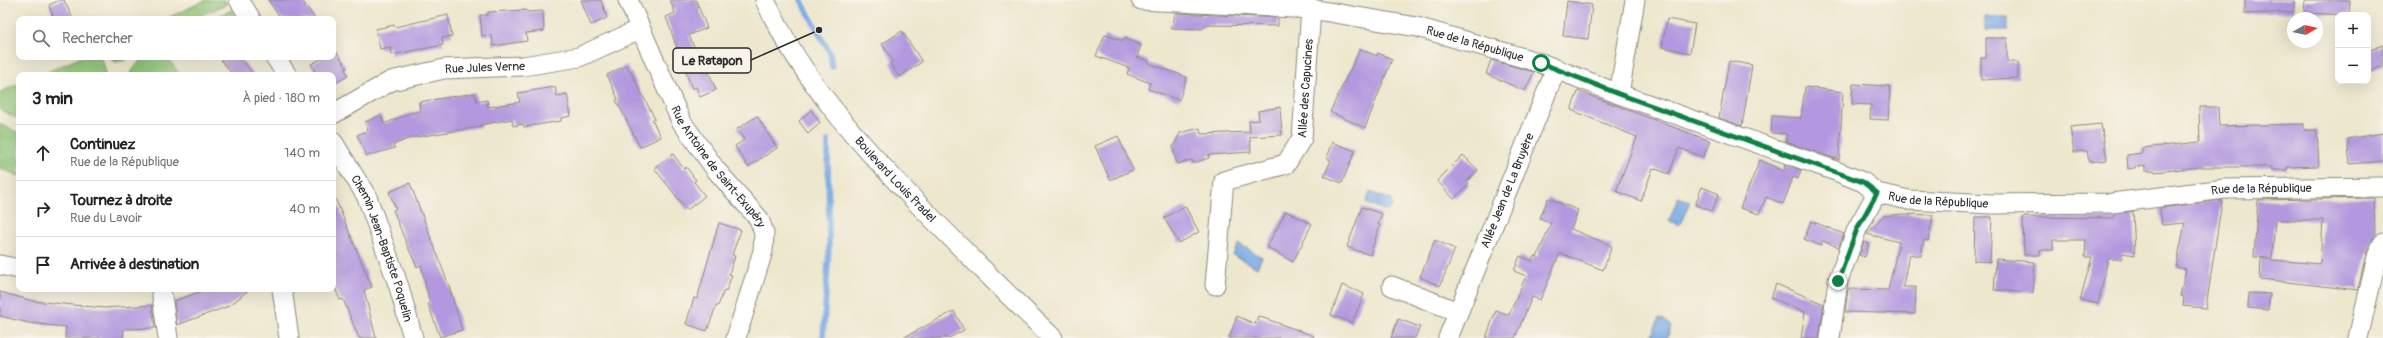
<!DOCTYPE html>
<html lang="fr">
<meta charset="utf-8">
<style>
:root{--surface:#fff;--page:#f2f2f2;--text:#222;--muted:#767676;--line:#e0e0e0}
body{margin:0;font-family:Pangolin,sans-serif;background:var(--page);color:var(--text)}
.controls{position:absolute;right:12px;top:12px;display:grid;overflow:hidden;border-radius:8px;box-shadow:0 4px 16px #0002}
.controls button{width:36px;height:36px;display:grid;place-items:center;padding:0;border:0;border-bottom:1px solid var(--line);background:var(--surface);color:var(--text);font:20px sans-serif}
.compass{position:absolute;left:2287px;top:12px;width:36px;height:36px;border-radius:50%;background:var(--surface);box-shadow:0 4px 16px #0002;rotate:81deg}
.stop{position:absolute;width:12px;height:12px;margin:-9px;border:3px solid #0b8043;border-radius:50%;background:#fff}
.stop.end{background:#0b8043;border-color:#fff;box-shadow:0 1px 4px #0008}
.list{margin:0;padding:0;list-style:none}
h2{display:flex;justify-content:space-between;align-items:center;height:52px;margin:0;padding:0 16px;font-size:17px}
h2 small{font-size:13px;font-weight:400;color:var(--muted)}
.list li{display:grid;grid-template-columns:26px 1fr auto;gap:12px;align-items:center;box-sizing:border-box;height:56px;padding:0 16px;border-top:1px solid var(--line)}
.list b{display:block;font-size:15px;white-space:nowrap}
.list p{margin:0;font-size:13px;white-space:nowrap;color:var(--muted)}
.list em{font-size:13px;font-style:normal;color:var(--muted)}
.icon{flex:none;width:22px;height:22px;fill:none;stroke:currentColor;stroke-width:2;stroke-linecap:round;stroke-linejoin:round}
.map{position:relative;flex:none;width:2383px;height:338px;overflow:hidden}
.search{position:absolute;background:var(--surface);box-shadow:0 4px 16px #0002;left:16px;top:16px;width:320px;height:44px;display:flex;align-items:center;gap:10px;box-sizing:border-box;padding:0 14px;border-radius:8px;color:var(--muted);font-size:15px}
.panel{position:absolute;background:var(--surface);box-shadow:0 4px 16px #0002;left:16px;top:72px;width:320px;height:220px;border-radius:8px}
.map>svg:first-child{display:block}
.green{fill:#90c678;stroke:#5e7852}
.water{fill:#7aaae5;stroke:#526a88}
.lines{fill:none;stroke-linecap:round;stroke-linejoin:round}
.stream{stroke:#7aaae5;stroke-width:5.5}
.building{fill:#b398df}
.minor-casing{stroke:#8c897c;stroke-width:21}
.minor{stroke:#fff;stroke-width:19}
.route{stroke:#0b8043;stroke-width:5}
.labels{text-anchor:middle;stroke-width:3.5;stroke-linejoin:round;paint-order:stroke}
.street-label{font-size:12px;fill:#2b2b2b;stroke:#f7f3e8}
.leader{fill:none;stroke:#2b2b2b;stroke-width:1.5}
.callout-dot{fill:#2b2b2b;stroke:#f7f3e8;stroke-width:1.5}
.callout{fill:#f7f3e8;stroke:#2b2b2b;stroke-width:1.5}
.callout-label{font-size:13px;text-anchor:middle;font-weight:bold;fill:#2b2b2b}
</style>
<div class="map">
<svg width="2383" height="338" viewBox="0 0 2383 338">
<rect width="100%" height="100%" fill="#f7f3e8"/>
<filter id="ink" filterUnits="userSpaceOnUse"><feTurbulence type="fractalNoise" baseFrequency=".025" numOctaves="2"/><feDisplacementMap in="SourceGraphic" scale="8" xChannelSelector="R" yChannelSelector="G"/><feConvolveMatrix kernelMatrix="1 2 1 2 8 2 1 2 1" color-interpolation-filters="sRGB"/></filter>
<filter id="wash" filterUnits="userSpaceOnUse"><feTurbulence type="fractalNoise" baseFrequency=".012" numOctaves="4" result="noise"/><feDisplacementMap in="SourceGraphic" scale="16" xChannelSelector="R" yChannelSelector="G"/><feGaussianBlur stdDeviation="0.9" result="paint"/><feColorMatrix in="noise" values="0 0 0 0 0 0 0 0 0 0 0 0 0 0 0 0 0 1.4 0 .05"/><feComposite in="paint" operator="in"/></filter>
<g filter="url(#wash)">
<rect width="100%" height="100%" fill="#ede7cd"/>
<!-- green -->
<g class="green">
<polygon points="206,0 225,0 227,4 192,19 165,19"/>
<polygon points="232,10 235,17 230,19 212,19"/>
<polygon points="82,57 100,57 105,68 105,75 40,75"/>
<polygon points="110,57 129,57 126,60 115,62"/>
<polygon points="143,57 167,57 180,75 129,75"/>
<polygon points="19,84 19,119 0,110 0,92"/>
<polygon points="0,124 19,133 19,176 0,168"/>
</g>
<!-- water -->
<g class="water">
<rect x="1985" y="17" width="23" height="13"/>
<polygon points="1370,192 1392,200 1392,207 1387,211 1366,203"/>
<polygon points="1678,197 1690,201 1680,225 1669,221"/>
<polygon points="1239,244 1262,257 1257,268 1233,255"/>
<polygon points="1659,318 1666,321 1671,327 1667,338 1651,338"/>
</g>
<g class="lines">
<!-- stream -->
<g class="stream">
<polyline points="801,0 830,53 832,67"/>
<polyline points="823,338 829,249 828,141"/>
</g>
</g>
<g id="blocks">
<!-- building -->
<g class="building">
<polygon points="60,0 64,0 73,19 54,19 49,5"/>
<polygon points="268,0 302,0 315,19 281,19"/>
<polygon points="581,0 601,0 607,18 591,25"/>
<polygon points="670,0 696,0 707,28 689,35 702,66 706,65 716,90 700,97 696,87 692,89 666,17 675,13"/>
<polygon points="2245,0 2294,0 2294,12 2245,14"/>
<polygon points="2305,0 2350,0 2349,15 2304,13"/>
<polygon points="1567,1 1592,5 1588,39 1563,36"/>
<polygon points="526,10 527,12 543,11 544,31 526,33 527,41 493,46 492,35 482,36 480,15 488,15 488,12"/>
<polygon points="1176,13 1278,18 1278,26 1206,25 1202,29 1171,28"/>
<polygon points="448,15 452,36 442,38 443,45 391,55 390,47 380,49 376,29 394,25 395,27"/>
<polygon points="1667,19 1695,24 1690,53 1662,47"/>
<polygon points="902,31 922,62 899,77 890,63 893,61 882,44"/>
<polygon points="1105,35 1123,41 1124,38 1141,45 1137,57 1149,61 1148,63 1187,77 1179,100 1148,89 1150,83 1127,74 1129,68 1096,56"/>
<polygon points="1986,38 2007,38 2007,62 2018,62 2018,78 1981,80 1981,58 1986,58"/>
<polygon points="2383,45 2383,66 2368,72 2368,51"/>
<polygon points="1360,49 1377,56 1378,53 1392,59 1365,128 1330,112"/>
<polygon points="336,51 347,68 345,69 348,76 334,84 333,75 317,75 311,64 325,57 333,57 333,53"/>
<polygon points="219,57 240,57 254,75 233,75"/>
<polygon points="1491,60 1534,72 1525,91 1486,74"/>
<polygon points="1729,61 1752,65 1742,126 1719,118"/>
<polygon points="627,65 655,119 652,120 661,137 640,147 616,100 618,99 607,75"/>
<polygon points="1853,84 1890,86 1888,120 1870,119 1871,105 1852,104"/>
<polygon points="555,87 557,96 567,94 571,116 561,118 561,121 524,127 523,124 513,126 512,119 480,125 480,127 410,138 393,145 395,148 367,156 357,135 368,130 365,122 381,115 384,124 410,113 420,111 419,102 475,93 477,102 487,100 488,107 520,102 518,93"/>
<polygon points="1805,87 1843,92 1839,160 1786,142 1786,134 1771,133 1772,116 1801,118"/>
<polygon points="1578,91 1710,141 1703,157 1679,148 1669,174 1653,168 1641,201 1616,191 1637,137 1571,110"/>
<polygon points="1280,107 1282,135 1250,137 1251,152 1208,155 1209,158 1193,163 1192,160 1177,164 1173,148 1180,133 1200,128 1201,134 1250,132 1249,121 1259,120 1258,111"/>
<polygon points="2199,107 2218,107 2219,126 2304,124 2304,130 2317,130 2319,166 2287,167 2287,170 2272,170 2272,167 2201,167 2155,172 2155,171 2145,171 2145,166 2128,169 2127,155 2142,153 2142,148 2200,142"/>
<polygon points="811,110 820,123 808,134 799,121"/>
<polygon points="757,116 777,148 748,167 735,146 744,140 737,129"/>
<polygon points="2101,124 2107,160 2089,162 2087,151 2074,152 2070,127"/>
<polygon points="2383,133 2383,161 2350,164 2347,139"/>
<polygon points="1118,136 1133,170 1110,180 1095,146"/>
<polygon points="1332,142 1355,151 1342,183 1324,176 1331,160 1326,158"/>
<polygon points="673,154 684,169 686,167 696,180 694,182 705,196 687,210 654,168"/>
<polygon points="1463,155 1478,170 1467,181 1469,184 1454,199 1437,181"/>
<polygon points="1760,160 1784,171 1785,165 1801,170 1798,179 1793,177 1783,204 1766,197 1759,214 1740,208"/>
<polygon points="410,183 449,286 462,330 440,337 428,304 430,303 421,265 417,267 407,245 393,210 396,209 389,192"/>
<polygon points="1702,187 1719,194 1712,211 1695,205"/>
<polygon points="333,193 372,287 364,290 376,338 359,338 343,299 340,300 333,283"/>
<polygon points="1548,198 1578,210 1571,229 1612,246 1603,270 1560,253 1540,300 1532,297 1515,338 1486,338 1496,310 1509,315 1526,276 1514,271 1520,256 1532,261 1534,256 1537,257 1551,223 1540,218"/>
<polygon points="2374,198 2375,236 2367,250 2358,290 2260,279 2261,259 2320,264 2323,220 2275,220 2272,258 2254,257 2258,200"/>
<polygon points="2222,200 2206,308 2183,306 2184,297 2180,296 2186,269 2176,267 2185,223 2162,225 2160,208"/>
<polygon points="1185,206 1199,232 1179,243 1164,218"/>
<polygon points="1362,207 1382,214 1378,224 1380,225 1370,255 1347,247"/>
<polygon points="1286,211 1312,224 1293,262 1267,247"/>
<polygon points="2133,211 2135,255 2123,253 2121,259 2108,259 2098,304 2080,300 2092,257 2085,257 2086,240 2053,240 2053,250 2040,250 2040,255 2024,255 2023,217 2114,218 2114,214"/>
<polygon points="1902,214 1933,215 1928,241 1924,240 1921,256 1909,254 1903,287 1916,287 1915,314 1845,312 1848,289 1888,290 1899,242 1867,234 1883,216"/>
<polygon points="1975,217 1992,217 1990,262 1974,261"/>
<polygon points="1811,221 1844,234 1839,247 1822,241 1821,246 1804,239"/>
<polygon points="719,223 741,230 732,255 735,256 729,274 732,275 726,291 724,290 718,306 716,306 707,331 686,324 694,298 697,299"/>
<polygon points="1435,240 1455,249 1440,286 1420,277"/>
<polygon points="1864,242 1869,244 1865,257 1859,255"/>
<polygon points="1996,259 2035,262 2033,293 1994,290"/>
<polygon points="1776,284 1824,304 1819,338 1801,338 1805,312 1771,298"/>
<polygon points="1342,285 1364,294 1352,323 1331,315"/>
<polygon points="208,289 250,289 229,306 177,325 174,301"/>
<polygon points="0,292 33,301 104,308 152,305 155,328 124,329 123,338 65,338 66,327 29,323 0,316"/>
<polygon points="2249,293 2270,294 2268,310 2248,308"/>
<polygon points="954,311 964,330 949,338 903,338"/>
<polygon points="1237,316 1255,324 1258,316 1314,336 1313,338 1229,338"/>
<polygon points="1398,319 1420,327 1415,338 1391,338"/>
</g>
</g>
</g>
<g filter="url(#ink)">
<use href="#blocks" fill-opacity="0" stroke="#8c897c" stroke-width="1"/>
<g class="lines">
<defs>
<g id="minor">
<polyline points="239,0 251,19"/>
<path id="s1" d="M628 0 681 121 716 170 759 219 764 233 763 251 736 338"/>
<path id="s2" d="M765 0C802 81 862 147 924 210 966 253 1009 296 1053 338"/>
<path id="s3" d="M1141 0 1311 9 1417 27 1541 63 1619 94 1833 170 1863 182 1877 193 1909 200 1992 204 2112 203 2225 189 2383 187"/>
<polyline points="275,57 287,75"/>
<polyline points="1619,94 1635,0"/>
<path id="s4" d="M333 114 391 81 444 69 523 66 579 57 640 29"/>
<path id="s5" d="M333 142 367 197 399 287 413 338"/>
<polyline points="0,265 19,269"/>
<path id="s6" d="M1215 285 1224 181 1286 164 1302 138 1311 9"/>
<polyline points="1392,286 1458,312"/>
<polyline points="161,289 168,338"/>
<polyline points="282,289 289,338"/>
<path id="s7" d="M1448 338 1556 69"/>
<polyline points="1830,338 1838,281 1857,229 1877,193"/>
<polyline points="2358,338 2378,253 2383,243"/>
</g>
</defs>
<!-- minor casing -->
<use href="#minor" class="minor-casing"/>
<!-- minor -->
<use href="#minor" class="minor"/>
</g>
</g>
<g class="lines" filter="url(#ink)">
<!-- route -->
<polyline class="route" points="1541,63 1619,94 1863,182 1877,193 1857,229 1838,281"/>
</g>
<g class="labels">
<!-- street labels -->
<g class="street-label">
<text dy="4" stroke="none"><textPath href="#s3" startOffset="338">Rue de la République</textPath></text>
<text dy="4" stroke="none"><textPath href="#s4" startOffset="162">Rue Jules Verne</textPath></text>
<text dy="4" stroke="none"><textPath href="#s6" startOffset="249">Allée des Capucines</textPath></text>
<text dy="4" stroke="none"><textPath href="#s1" startOffset="191">Rue Antoine de Saint-Exupéry</textPath></text>
<text dy="4" stroke="none"><textPath href="#s2" startOffset="223">Boulevard Louis Pradel</textPath></text>
<text dy="4" stroke="none"><textPath href="#s7" startOffset="159">Allée Jean de La Bruyère</textPath></text>
<text dy="4" stroke="none"><textPath href="#s3" startOffset="1154">Rue de la République</textPath></text>
<text dy="4" stroke="none"><textPath href="#s3" startOffset="830">Rue de la République</textPath></text>
<text dy="4" stroke="none"><textPath href="#s5" startOffset="118">Chemin Jean-Baptiste Poquelin</textPath></text>
</g>
</g>
<!-- callouts -->
<path class="leader" d="M819 30L751 60"/>
<circle class="callout-dot" cx="819" cy="30" r="4"/>
<rect class="callout" x="673" y="48" width="78" height="25" rx="4"/>
<g class="callout-label">
<text x="712" y="65">Le Ratapon</text>
</g>
</svg>
<div class="controls">
<button>+</button>
<button>−</button>
</div>
<svg class="compass" viewBox="-18 -18 36 36"><path d="M0-13l5 13h-10z" fill="#e53935"/><path d="M0 13l5-13h-10z" fill="#767676"/></svg>
<div class="stop" style="left:1541px;top:63px"></div>
<div class="stop end" style="left:1838px;top:281px"></div>
<div class="search"><svg class="icon" aria-label="search" viewBox="0 0 24 24"><circle cx="10" cy="10" r="6"/><path d="M15 15l6 6"/></svg>Rechercher</div>
<section class="panel">
<h2>3 min<small>À pied · 180 m</small></h2>
<ul class="list">
<li><svg class="icon" aria-label="ahead" viewBox="0 0 24 24"><path d="M12 20V5M6 11l6-6 6 6"/></svg><div><b>Continuez</b><p>Rue de la République</p></div><em>140 m</em></li>
<li><svg class="icon" aria-label="right" viewBox="0 0 24 24"><path d="M7 20v-9h11M14 6l5 5-5 5"/></svg><div><b>Tournez à droite</b><p>Rue du Lavoir</p></div><em>40 m</em></li>
<li><svg class="icon" aria-label="arrive" viewBox="0 0 24 24"><path d="M6 21V4h12l-3 4 3 4H6"/></svg><div><b>Arrivée à destination</b></div></li>
</ul>
</section>
</div>
